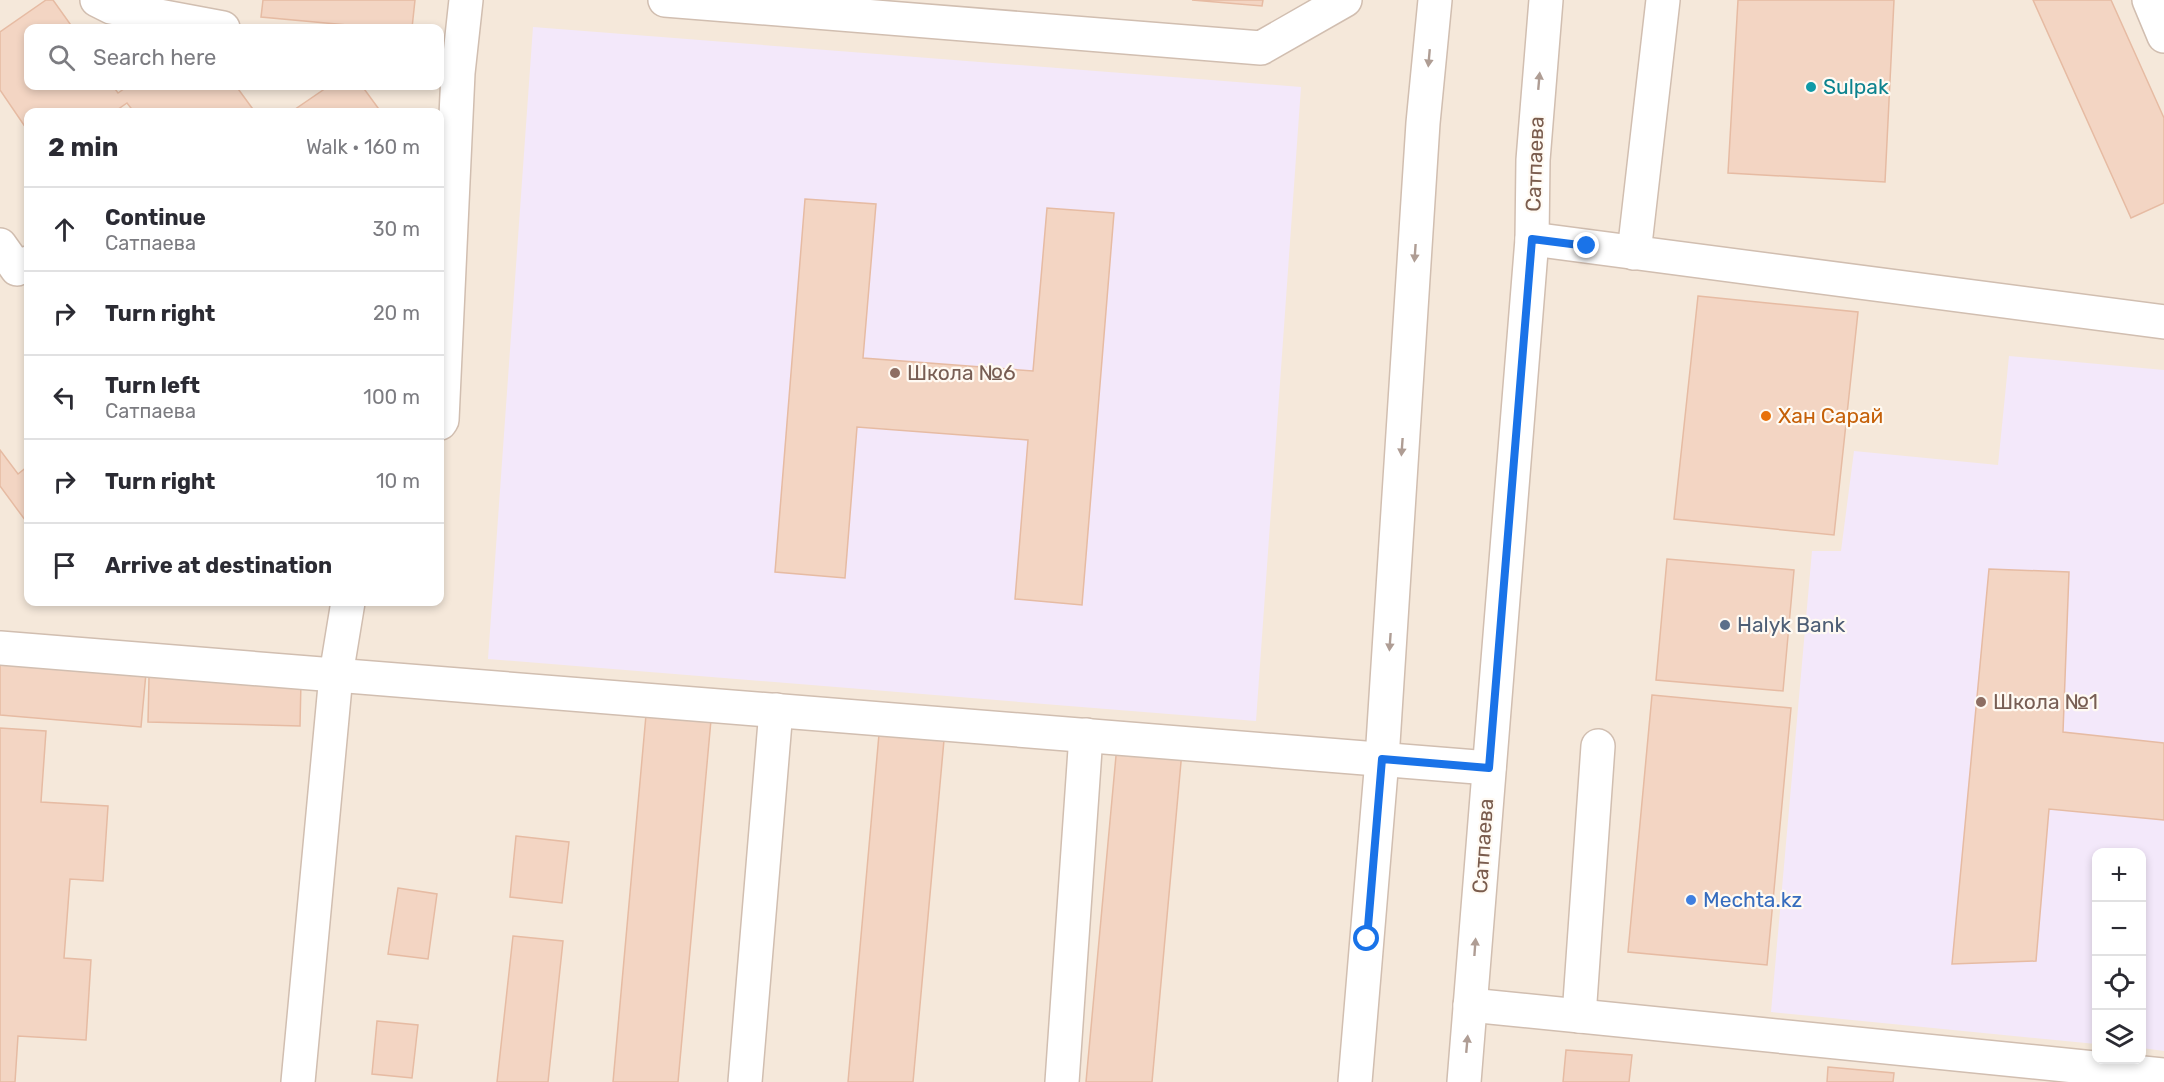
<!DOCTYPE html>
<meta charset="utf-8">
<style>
:root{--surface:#fff;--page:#f7f7f7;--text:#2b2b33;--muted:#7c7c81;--line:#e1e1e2}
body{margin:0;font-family:Rubik,sans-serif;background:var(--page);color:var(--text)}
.controls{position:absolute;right:18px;bottom:18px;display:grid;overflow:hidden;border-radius:12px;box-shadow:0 3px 9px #0003}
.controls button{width:54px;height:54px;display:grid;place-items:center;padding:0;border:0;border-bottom:2px solid var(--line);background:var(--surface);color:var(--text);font:30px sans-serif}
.stop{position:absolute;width:18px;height:18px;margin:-14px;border:4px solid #1a73e8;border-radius:50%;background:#fff}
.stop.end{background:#1a73e8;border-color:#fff;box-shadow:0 2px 6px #0008}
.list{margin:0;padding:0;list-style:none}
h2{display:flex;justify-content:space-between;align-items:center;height:78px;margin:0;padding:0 24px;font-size:26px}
h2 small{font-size:20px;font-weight:400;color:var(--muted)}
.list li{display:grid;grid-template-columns:39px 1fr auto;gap:18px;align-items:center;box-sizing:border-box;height:84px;padding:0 24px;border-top:2px solid var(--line)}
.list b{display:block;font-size:22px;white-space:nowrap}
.list p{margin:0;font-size:20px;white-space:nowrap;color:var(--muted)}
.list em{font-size:20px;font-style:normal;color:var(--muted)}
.icon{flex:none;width:33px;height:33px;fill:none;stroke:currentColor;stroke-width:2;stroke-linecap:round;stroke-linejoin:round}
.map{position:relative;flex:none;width:2164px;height:1082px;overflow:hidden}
.search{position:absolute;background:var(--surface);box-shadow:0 3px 9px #0003;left:24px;top:24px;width:420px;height:66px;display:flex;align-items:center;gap:15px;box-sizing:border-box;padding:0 21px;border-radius:12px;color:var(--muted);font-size:22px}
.panel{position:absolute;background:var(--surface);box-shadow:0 3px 9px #0003;left:24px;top:108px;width:420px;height:498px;border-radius:12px}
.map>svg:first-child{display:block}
.residential{fill:#f5e8da;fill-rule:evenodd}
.education{fill:#f3e8fa}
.building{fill:#f3d5c3;stroke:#e6bba3;stroke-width:1.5}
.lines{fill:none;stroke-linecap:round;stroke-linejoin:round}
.minor-casing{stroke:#d1beb0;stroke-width:36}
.minor{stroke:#fff;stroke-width:33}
.oneway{fill:#af9d94}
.route{stroke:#1a73e8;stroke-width:8}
.culture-dot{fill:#0f9aa8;stroke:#fffaf3;stroke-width:2}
.education-dot{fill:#8d6e63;stroke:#fffaf3;stroke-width:2}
.food-dot{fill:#e8710a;stroke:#fffaf3;stroke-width:2}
.service-dot{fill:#5c6f8a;stroke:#fffaf3;stroke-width:2}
.shop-dot{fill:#3f7fe0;stroke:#fffaf3;stroke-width:2}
.labels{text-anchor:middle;stroke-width:4.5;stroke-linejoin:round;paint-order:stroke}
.culture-label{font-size:21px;fill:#0d838f;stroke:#fffaf3;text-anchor:start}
.street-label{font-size:21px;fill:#7a5c4d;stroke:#fffaf3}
.education-label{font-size:21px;fill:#785e54;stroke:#fffaf3;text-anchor:start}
.food-label{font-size:21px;fill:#c56008;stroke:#fffaf3;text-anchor:start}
.service-label{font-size:21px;fill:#4e5e75;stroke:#fffaf3;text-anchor:start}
.shop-label{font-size:21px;fill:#366cbe;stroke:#fffaf3;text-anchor:start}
</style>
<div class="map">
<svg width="2164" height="1082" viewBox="0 0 2164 1082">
<rect width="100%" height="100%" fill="#fdf6ec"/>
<!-- residential -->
<path class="residential" d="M0 0H2164V1082H0ZM28 28H440V86H28ZM28 112H440V602H28ZM2096 852H2142V1060H2096Z"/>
<!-- education -->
<g class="education">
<polygon points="533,27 1301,87 1256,721 488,659"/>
<polygon points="2009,356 2164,370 2164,1051 2142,1048 2142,852 2096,852 2096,1044 1771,1012 1812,551 1841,551 1854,451 1998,465"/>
</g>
<!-- building -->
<g class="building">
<polygon points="46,0 53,0 73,28 28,28 28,86 113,86 118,93 128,86 236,86 255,112 134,112 127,103 114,112 28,112 28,131 0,90 0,32"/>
<polygon points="263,0 415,0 412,28 380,28 261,17"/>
<polygon points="1192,0 1263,0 1262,6"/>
<polygon points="1738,0 1894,0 1885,182 1728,173"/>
<polygon points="2033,0 2111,0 2164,118 2164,203 2131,218"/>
<polygon points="329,86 362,86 381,112 291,112"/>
<polygon points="805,199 876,204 863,358 1033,371 1047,208 1114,213 1082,605 1015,599 1028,440 857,427 845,578 775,572"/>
<polygon points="1698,296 1858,312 1834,535 1674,519"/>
<polygon points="0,450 18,474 28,466 28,524 0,486"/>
<polygon points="1667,559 1794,570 1783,691 1656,680"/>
<polygon points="1989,569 2069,572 2063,732 2164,743 2164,820 2049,809 2036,961 1952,964"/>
<polygon points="0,661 146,673 141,727 0,715"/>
<polygon points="149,677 301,681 300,726 148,722"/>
<polygon points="1652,695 1791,708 1767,965 1628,952"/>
<polygon points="646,715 711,720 678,1082 613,1082"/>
<polygon points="880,723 945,729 913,1082 848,1082"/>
<polygon points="0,728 46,731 41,802 108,806 103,881 70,879 64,958 91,960 86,1040 18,1036 15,1082 0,1082"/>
<polygon points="1117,745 1182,751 1152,1082 1086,1082"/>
<polygon points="516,836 569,842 562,903 510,897"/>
<polygon points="398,888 437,894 428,959 388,954"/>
<polygon points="513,936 563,941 548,1082 497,1082"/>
<polygon points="377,1021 418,1025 412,1078 372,1074"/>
<polygon points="1566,1050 1632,1055 1629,1082 1563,1082"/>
<polygon points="1828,1067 1894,1073 1893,1082 1827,1082"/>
</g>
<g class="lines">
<defs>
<g id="minor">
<polyline points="97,0 111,7 223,28"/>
<polyline points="665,0 1261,48 1345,0"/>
<polyline points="2149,0 2164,36"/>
<polyline points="1532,239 2164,322"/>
<polyline points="0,245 17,269 28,263"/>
<polyline points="1634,253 1663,0"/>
<polyline points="440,423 442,420 458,73 466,0"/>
<polyline points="0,648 1489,768"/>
<polyline points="1470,1005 2164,1075"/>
<polyline points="1579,1016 1598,746"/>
<polyline points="298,1082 336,675 348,602"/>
<polyline points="745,1082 776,710"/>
<polyline points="1062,1082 1086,735"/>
<polyline points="1355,1082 1382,759 1423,123 1435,0"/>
<polyline points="1464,1082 1532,239 1533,160 1546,0"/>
</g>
</defs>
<!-- minor casing -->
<use href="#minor" class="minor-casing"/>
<!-- minor -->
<use href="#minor" class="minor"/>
</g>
<!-- one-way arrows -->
<defs><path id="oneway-solid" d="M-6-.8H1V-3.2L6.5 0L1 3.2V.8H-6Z" transform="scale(1.5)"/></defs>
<g class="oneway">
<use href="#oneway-solid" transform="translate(1429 58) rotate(95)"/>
<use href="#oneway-solid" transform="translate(1539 81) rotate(-85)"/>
<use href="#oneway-solid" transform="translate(1415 253) rotate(94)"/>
<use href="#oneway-solid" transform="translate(1402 447) rotate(94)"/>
<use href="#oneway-solid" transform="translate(1390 642) rotate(94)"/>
<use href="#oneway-solid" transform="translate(1475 947) rotate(-86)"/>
<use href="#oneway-solid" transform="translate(1467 1044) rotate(-85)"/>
</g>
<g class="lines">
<!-- route -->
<polyline class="route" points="1367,939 1382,759 1489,768 1532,239 1587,246"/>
</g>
<!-- markers -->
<circle class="culture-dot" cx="1811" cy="87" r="6"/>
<g class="education-dot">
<circle cx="895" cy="373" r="6"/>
<circle cx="1981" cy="702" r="6"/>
</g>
<circle class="food-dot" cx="1766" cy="416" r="6"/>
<circle class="service-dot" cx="1725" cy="625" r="6"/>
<circle class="shop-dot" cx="1691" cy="900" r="6"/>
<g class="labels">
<!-- culture labels -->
<g class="culture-label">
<text x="1823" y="94">Sulpak</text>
</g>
<!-- street labels -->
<g class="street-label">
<text transform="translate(1535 164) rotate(-88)" y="7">Сатпаева</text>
<text transform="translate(1483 846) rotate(-86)" y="7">Сатпаева</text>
</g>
<!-- education labels -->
<g class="education-label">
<text x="907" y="380">Школа №6</text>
<text x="1993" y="709">Школа №1</text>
</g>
<!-- food labels -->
<g class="food-label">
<text x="1778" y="423">Хан Сарай</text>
</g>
<!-- service labels -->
<g class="service-label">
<text x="1737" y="632">Halyk Bank</text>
</g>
<!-- shop labels -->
<g class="shop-label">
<text x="1703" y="907">Mechta.kz</text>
</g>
</g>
</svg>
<div class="controls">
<button>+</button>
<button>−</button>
<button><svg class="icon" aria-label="locate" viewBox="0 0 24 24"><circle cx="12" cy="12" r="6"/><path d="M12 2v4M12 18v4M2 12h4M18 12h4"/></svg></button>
<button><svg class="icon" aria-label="layers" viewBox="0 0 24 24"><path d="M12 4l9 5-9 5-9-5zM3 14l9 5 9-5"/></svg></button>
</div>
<div class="stop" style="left:1367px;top:939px"></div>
<div class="stop end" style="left:1587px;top:246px"></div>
<div class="search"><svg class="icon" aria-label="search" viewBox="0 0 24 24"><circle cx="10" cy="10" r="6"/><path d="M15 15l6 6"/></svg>Search here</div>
<section class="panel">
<h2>2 min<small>Walk · 160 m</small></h2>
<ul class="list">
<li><svg class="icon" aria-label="ahead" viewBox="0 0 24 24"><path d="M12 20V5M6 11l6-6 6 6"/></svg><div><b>Continue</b><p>Сатпаева</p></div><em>30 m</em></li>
<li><svg class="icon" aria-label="right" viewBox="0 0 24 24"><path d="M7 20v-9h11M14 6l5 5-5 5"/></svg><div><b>Turn right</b></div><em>20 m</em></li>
<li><svg class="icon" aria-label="left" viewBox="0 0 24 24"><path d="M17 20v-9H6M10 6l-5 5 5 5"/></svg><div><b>Turn left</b><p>Сатпаева</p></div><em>100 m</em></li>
<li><svg class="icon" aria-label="right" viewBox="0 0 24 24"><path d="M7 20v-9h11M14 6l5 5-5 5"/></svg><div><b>Turn right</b></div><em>10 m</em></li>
<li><svg class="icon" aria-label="arrive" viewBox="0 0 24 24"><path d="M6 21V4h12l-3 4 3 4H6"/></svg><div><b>Arrive at destination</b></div></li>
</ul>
</section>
</div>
